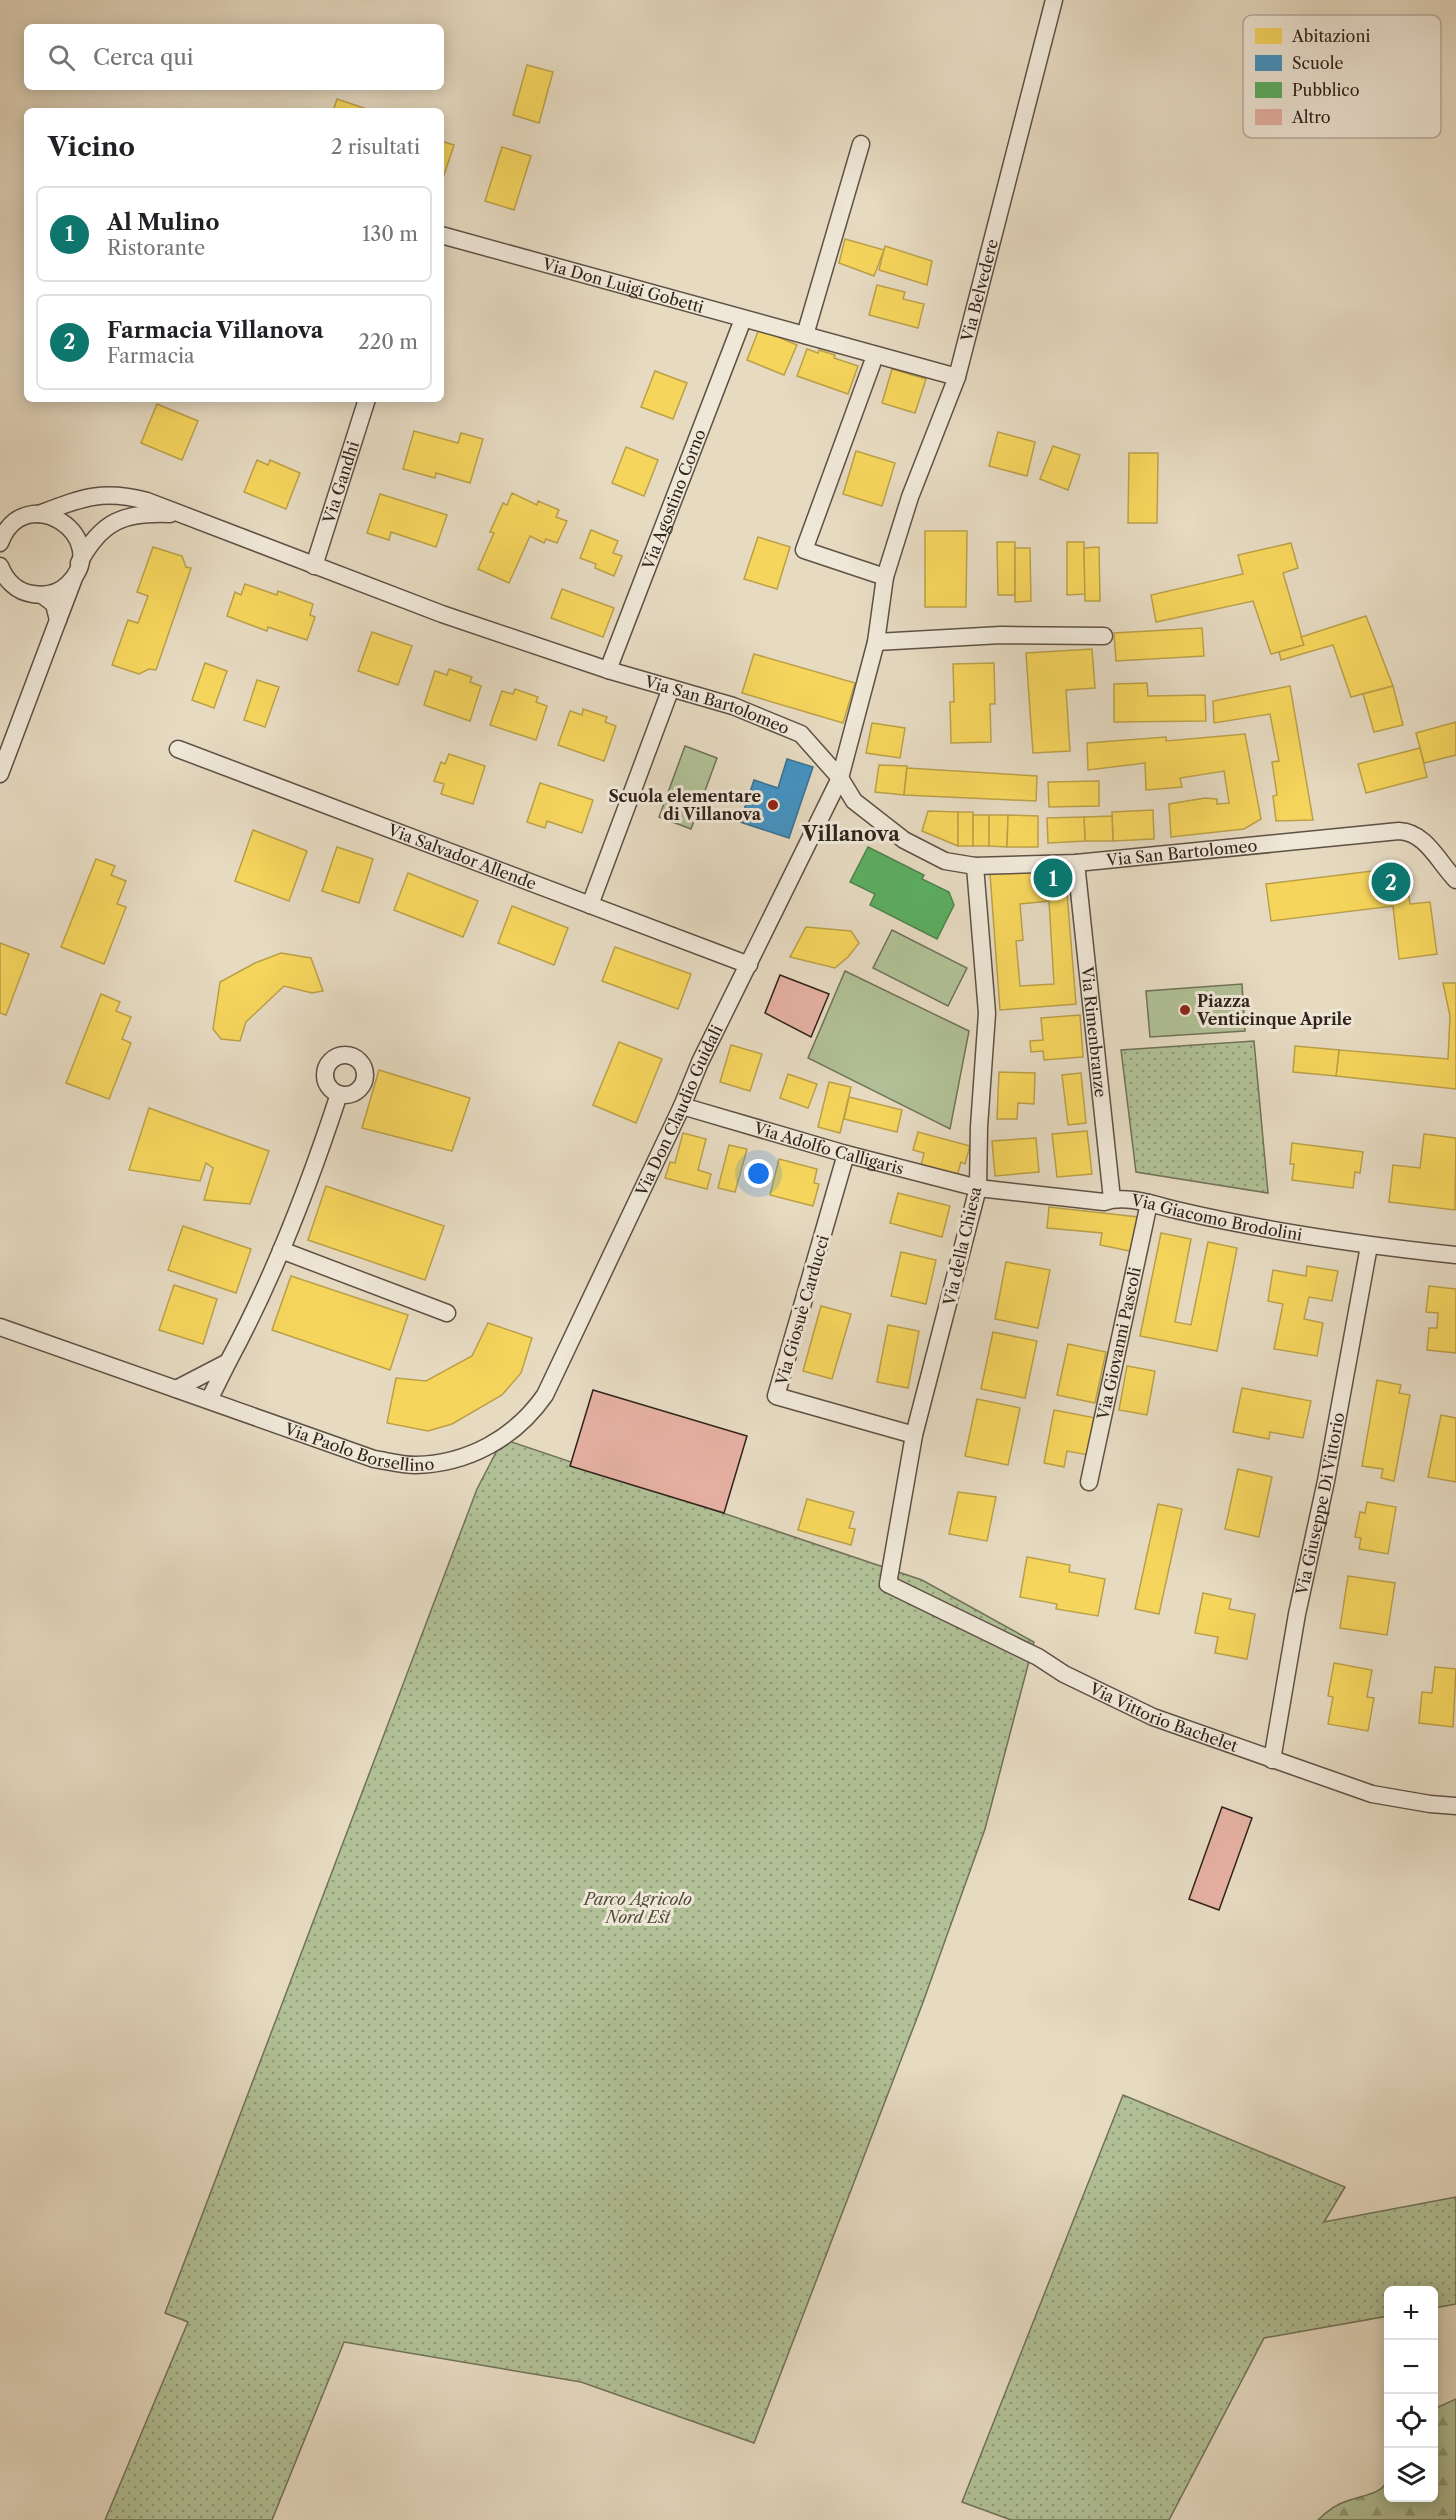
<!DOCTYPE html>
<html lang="it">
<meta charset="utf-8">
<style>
:root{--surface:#fff;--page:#f6f6f6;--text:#202124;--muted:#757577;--line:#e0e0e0;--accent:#0f766e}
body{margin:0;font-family:"Libre Caslon Text",serif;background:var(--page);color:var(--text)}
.controls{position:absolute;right:18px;bottom:18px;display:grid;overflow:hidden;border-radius:9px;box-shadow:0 3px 15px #0003}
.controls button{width:54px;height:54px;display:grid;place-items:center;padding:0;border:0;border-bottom:2px solid var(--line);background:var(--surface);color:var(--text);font:30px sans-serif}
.you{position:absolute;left:759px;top:1174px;width:21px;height:21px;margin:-15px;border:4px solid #fff;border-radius:50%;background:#1a73e8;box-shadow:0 0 0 9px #1a73e833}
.badge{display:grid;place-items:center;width:39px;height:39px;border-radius:50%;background:var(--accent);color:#fff;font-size:20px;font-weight:700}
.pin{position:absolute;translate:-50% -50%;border:3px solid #fff;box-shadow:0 2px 6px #0006}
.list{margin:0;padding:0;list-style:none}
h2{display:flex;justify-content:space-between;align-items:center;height:78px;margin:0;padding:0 24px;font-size:26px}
h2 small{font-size:20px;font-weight:400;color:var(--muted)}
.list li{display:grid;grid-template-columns:39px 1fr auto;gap:18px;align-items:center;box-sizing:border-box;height:96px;margin:0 12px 12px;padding:0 12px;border:2px solid var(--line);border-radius:9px}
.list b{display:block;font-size:22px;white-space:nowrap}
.list p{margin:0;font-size:20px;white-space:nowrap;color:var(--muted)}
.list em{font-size:20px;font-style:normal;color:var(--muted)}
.icon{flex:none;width:33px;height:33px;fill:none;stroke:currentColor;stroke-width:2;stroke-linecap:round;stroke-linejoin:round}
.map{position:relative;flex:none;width:1456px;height:2520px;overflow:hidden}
.search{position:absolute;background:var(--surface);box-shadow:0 3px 15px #0003;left:24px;top:24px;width:420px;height:66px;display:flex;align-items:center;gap:15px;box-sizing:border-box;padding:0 21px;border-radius:9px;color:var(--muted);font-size:22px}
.panel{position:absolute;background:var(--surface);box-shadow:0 3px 15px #0003;left:24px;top:108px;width:420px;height:294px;border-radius:9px}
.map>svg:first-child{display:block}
.grass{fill:url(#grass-dots);stroke:#707259;stroke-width:1.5}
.forest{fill:url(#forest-firs);stroke:#707259;stroke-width:1.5}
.garden{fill:#b1c096;stroke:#707259;stroke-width:1.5}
.homes{fill:#f6d55c;stroke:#bba049;stroke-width:1.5;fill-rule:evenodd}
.schools{fill:#4393c3;stroke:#3d7191;stroke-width:1.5}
.public{fill:#5aae61;stroke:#4d844c;stroke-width:1.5}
.building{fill:#e5b0a2;stroke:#30231c;stroke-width:1.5}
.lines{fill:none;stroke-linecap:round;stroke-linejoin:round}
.minor-casing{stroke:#5e5145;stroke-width:19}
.minor{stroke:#efe7d7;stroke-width:16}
.poi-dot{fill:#8f2418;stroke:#efe7d7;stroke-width:2}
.labels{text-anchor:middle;stroke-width:6;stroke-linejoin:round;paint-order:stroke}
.street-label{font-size:16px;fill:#30231c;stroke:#efe7d7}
.poi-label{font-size:16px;font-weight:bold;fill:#30231c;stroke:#efe7d7;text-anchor:end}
.park-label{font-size:16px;font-style:italic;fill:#504a3a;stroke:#efe7d7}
.quarter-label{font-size:20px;font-weight:bold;fill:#30231c;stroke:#efe7d7}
.key{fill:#efe7d7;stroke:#b6ac9f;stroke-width:1.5}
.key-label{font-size:16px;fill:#30231c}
</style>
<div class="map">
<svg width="1456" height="2520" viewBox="0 0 1456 2520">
<defs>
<pattern id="grass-dots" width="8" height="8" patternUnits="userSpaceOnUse" patternTransform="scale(1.5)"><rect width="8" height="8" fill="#b1c096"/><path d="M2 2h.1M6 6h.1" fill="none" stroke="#909c7a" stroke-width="1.8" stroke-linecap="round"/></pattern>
<pattern id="forest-firs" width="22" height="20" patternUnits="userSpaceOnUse" patternTransform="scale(1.5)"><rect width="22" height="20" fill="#b1c096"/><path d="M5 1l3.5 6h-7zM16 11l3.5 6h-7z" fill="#909c7a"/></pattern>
</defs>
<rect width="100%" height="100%" fill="#e6dac1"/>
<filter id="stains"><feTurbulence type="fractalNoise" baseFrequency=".00333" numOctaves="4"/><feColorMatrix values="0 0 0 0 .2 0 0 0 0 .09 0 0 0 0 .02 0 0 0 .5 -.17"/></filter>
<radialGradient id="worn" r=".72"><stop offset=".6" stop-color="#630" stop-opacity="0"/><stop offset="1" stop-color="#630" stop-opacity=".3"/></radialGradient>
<!-- grass -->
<g class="grass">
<polygon points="1254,1041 1268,1193 1136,1172 1121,1050"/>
<polygon points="503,1439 922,1580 1034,1642 985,1829 922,2005 754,2443 581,2382 344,2342 272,2520 105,2520 188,2322 165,2313 477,1489"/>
<polygon points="1123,2095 1345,2187 1324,2222 1456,2197 1456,2304 1434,2308 1434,2290 1388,2290 1388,2316 1264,2338 1169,2520 1011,2520 962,2502"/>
</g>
<!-- forest -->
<path class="forest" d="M1456 2399V2520H1318C1326 2512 1337 2504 1347 2501 1361 2495 1384 2495 1388 2478V2498H1434V2409Z"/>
<!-- garden -->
<g class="garden">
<polygon points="685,746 717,758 691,829 659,817"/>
<polygon points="892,930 967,968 948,1006 873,968"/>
<polygon points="845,971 969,1031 950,1129 808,1058"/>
<polygon points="1242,984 1245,1031 1150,1037 1146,991"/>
</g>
<!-- homes -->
<g class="homes">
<polygon points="527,65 553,72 539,123 513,115"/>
<polygon points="337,99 370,110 370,111 333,111"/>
<polygon points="441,141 454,145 441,184"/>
<polygon points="502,147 531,156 514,210 485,201"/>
<polygon points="845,239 884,250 874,276 839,263"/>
<polygon points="885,246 932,261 927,285 879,270"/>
<polygon points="877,285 905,292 903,299 924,304 918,328 869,315"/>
<polygon points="759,329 797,345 784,375 747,360"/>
<polygon points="807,349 818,353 819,350 835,355 834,358 858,366 848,394 797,376"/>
<polygon points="892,369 926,379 915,413 882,403"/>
<polygon points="655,371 687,383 673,419 641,407"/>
<polygon points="157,404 198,421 182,460 141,443"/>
<polygon points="414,431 458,443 461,433 483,439 470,483 436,473 435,478 403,469"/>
<polygon points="998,432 1035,442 1027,476 989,466"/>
<polygon points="1053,446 1080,455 1068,490 1040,479"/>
<polygon points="626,447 658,460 644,496 612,483"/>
<polygon points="856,451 895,463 882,506 843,494"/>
<polygon points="1129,453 1158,453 1157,523 1128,523"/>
<polygon points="257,460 268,465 270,460 300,473 286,509 244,492"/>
<polygon points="512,493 537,505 538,501 559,510 556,517 567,521 557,543 546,539 544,543 530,536 509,583 478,569 494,533 490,532 503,503 507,505"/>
<polygon points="380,494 447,515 436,547 391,532 389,540 367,533"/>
<polygon points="591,530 618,541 613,553 622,556 614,576 595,568 596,564 580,558"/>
<polygon points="925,531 967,531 966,607 925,607"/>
<polygon points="758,537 790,547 777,589 744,579"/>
<polygon points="997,542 1015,542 1015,595 998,595"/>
<polygon points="1067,542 1084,542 1085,594 1067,595"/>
<polygon points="1291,543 1298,568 1283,573 1304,645 1271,654 1253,601 1156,622 1151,595 1243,574 1238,555"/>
<polygon points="153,547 182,556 186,567 191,568 156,670 149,669 139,674 112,665 128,620 138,623 148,596 137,592"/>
<polygon points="1099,547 1100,601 1085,601 1084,548"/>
<polygon points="1015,548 1030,548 1031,601 1015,602"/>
<polygon points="245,584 277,595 278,591 313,604 310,615 315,617 307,640 268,627 267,631 227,616 235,592 241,595"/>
<polygon points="562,589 614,608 603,637 551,618"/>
<polygon points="1366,616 1393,686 1351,697 1333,645 1281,660 1279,652 1304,645 1301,637"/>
<polygon points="1202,628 1204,656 1116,661 1114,633"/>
<polygon points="372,632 412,646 398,685 358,671"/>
<polygon points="1092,649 1095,688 1066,690 1070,751 1033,753 1026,653"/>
<polygon points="754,654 855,683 843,723 742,693"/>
<polygon points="205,663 227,671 214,708 192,700"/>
<polygon points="994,663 995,704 990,704 991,742 951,743 950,702 954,702 953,664"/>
<polygon points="449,669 472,677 470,682 481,686 470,721 424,705 435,671 447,675"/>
<polygon points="257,680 279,687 265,727 244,720"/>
<polygon points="1147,683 1148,696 1205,695 1206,721 1114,722 1114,684"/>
<polygon points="1290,686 1313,820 1276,821 1273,796 1277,795 1272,762 1279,761 1270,714 1214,723 1213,701"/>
<polygon points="1393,686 1403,725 1374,732 1363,694"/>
<polygon points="515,689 538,697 536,702 547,706 536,740 490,725 502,691 513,694"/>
<polygon points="583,709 607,717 605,722 616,726 604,761 558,745 570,711 582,715"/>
<polygon points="1456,722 1456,755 1424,763 1416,733"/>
<polygon points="872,723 905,728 900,758 866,753"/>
<polygon points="1245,734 1261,819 1244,829 1171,837 1169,804 1205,798 1217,799 1217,804 1229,803 1224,771 1180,778 1182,787 1146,790 1145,763 1088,770 1087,743 1166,737 1166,741"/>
<polygon points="1420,748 1427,777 1366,793 1358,764"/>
<polygon points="449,754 485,766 473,804 441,794 444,784 434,781 441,762 445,764"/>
<polygon points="879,765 907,766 904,795 875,792"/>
<polygon points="907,768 1037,776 1036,801 904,795"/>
<polygon points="1099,781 1099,806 1049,807 1048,782"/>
<polygon points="540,783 593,800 582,833 547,821 545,828 527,822"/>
<polygon points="1153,810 1154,839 1113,841 1112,812"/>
<polygon points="928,811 958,812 958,846 922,831"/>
<rect x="958" y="812" width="15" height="34"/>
<rect x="973" y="815" width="16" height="31"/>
<polygon points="989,815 1008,815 1007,847 989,846"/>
<polygon points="1008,815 1038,816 1038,847 1007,847"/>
<polygon points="1112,816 1113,841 1085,841 1084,817"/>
<polygon points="1084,817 1085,841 1048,843 1047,818"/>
<polygon points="253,830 307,851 289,901 235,881"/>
<polygon points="337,847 373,859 359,903 322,891"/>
<polygon points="96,859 115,866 111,875 126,881 117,904 126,907 104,964 61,947"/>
<polygon points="1405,867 1410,904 1430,902 1437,954 1399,959 1393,906 1271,921 1266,884"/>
<path d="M1065 868 1076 1004 1000 1010 990 874ZM1049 901 1054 984 1020 986 1016 941 1023 940 1020 904Z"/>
<polygon points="408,873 478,901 463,937 394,910"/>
<polygon points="512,906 568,928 554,965 498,943"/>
<polygon points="806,927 851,931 859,943 848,957 835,968 790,957"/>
<polygon points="0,943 29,954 6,1015 0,1013"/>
<polygon points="615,947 691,974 678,1009 602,981"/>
<polygon points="281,953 311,958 323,991 312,993 284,986 246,1022 240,1041 221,1039 213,1029 220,982 255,963"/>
<polygon points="1443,983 1456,983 1456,1089 1336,1076 1339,1050 1448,1059 1450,1016"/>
<polygon points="101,994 120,1002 116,1011 131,1017 122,1039 131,1043 109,1099 66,1083"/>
<polygon points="1080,1015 1083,1057 1044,1060 1043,1051 1031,1052 1030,1041 1043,1040 1041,1018"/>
<polygon points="619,1042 662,1059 636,1123 593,1105"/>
<polygon points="731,1045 762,1054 750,1091 720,1082"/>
<polygon points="1295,1046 1339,1050 1336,1076 1293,1072"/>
<polygon points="379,1070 470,1098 452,1151 362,1128"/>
<polygon points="999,1072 1035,1073 1034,1104 1018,1103 1017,1119 997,1119"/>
<polygon points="1081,1073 1086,1123 1068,1125 1062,1075"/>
<polygon points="788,1074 817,1084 808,1108 780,1098"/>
<polygon points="829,1082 851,1087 840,1133 818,1127"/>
<polygon points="849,1097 902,1110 897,1132 844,1119"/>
<polygon points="149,1108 269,1151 250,1204 204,1200 213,1168 206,1163 200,1181 129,1170"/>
<polygon points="1087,1131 1092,1174 1057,1177 1052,1134"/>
<polygon points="918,1132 970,1146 965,1164 961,1162 957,1176 921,1166 924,1153 913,1150"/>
<polygon points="683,1133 706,1139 698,1170 711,1174 707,1189 665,1178 670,1162 675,1163"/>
<polygon points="1424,1134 1456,1138 1455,1210 1389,1202 1393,1165 1420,1168"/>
<polygon points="1036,1138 1039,1172 995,1176 992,1141"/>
<polygon points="1292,1143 1363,1152 1360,1173 1355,1172 1353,1188 1292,1180 1294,1164 1290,1164"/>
<polygon points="729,1145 747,1149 735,1192 718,1188"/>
<polygon points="779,1159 817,1169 814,1183 819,1184 813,1206 770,1195"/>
<polygon points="326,1186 444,1226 425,1280 308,1240"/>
<polygon points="898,1193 950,1206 942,1237 890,1223"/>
<polygon points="1049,1207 1138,1217 1130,1251 1100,1245 1102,1233 1047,1228"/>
<polygon points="183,1226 251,1249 236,1293 168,1270"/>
<polygon points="1161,1233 1191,1239 1175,1322 1191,1325 1208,1242 1237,1248 1217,1351 1140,1336"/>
<polygon points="901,1252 936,1260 926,1304 891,1296"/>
<polygon points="1006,1262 1050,1270 1038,1328 995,1319"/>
<polygon points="1307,1266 1338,1271 1332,1301 1309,1297 1304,1319 1323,1323 1317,1356 1274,1349 1283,1304 1268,1301 1273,1270 1306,1276"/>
<polygon points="291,1276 408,1315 390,1370 272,1330"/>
<polygon points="174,1285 217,1299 203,1344 159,1330"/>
<polygon points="1429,1286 1456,1289 1456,1353 1427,1350 1429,1328 1437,1328 1438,1313 1426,1312"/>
<polygon points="821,1306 851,1314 832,1379 803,1371"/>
<polygon points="488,1323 532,1338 521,1373 502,1395 452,1424 428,1431 387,1423 396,1378 426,1381 472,1356"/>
<polygon points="888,1325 919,1331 908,1388 877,1382"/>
<polygon points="993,1332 1037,1341 1025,1398 981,1389"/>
<polygon points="1068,1344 1106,1352 1095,1403 1057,1395"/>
<polygon points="1127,1366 1155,1371 1147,1415 1119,1410"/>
<polygon points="1377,1380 1401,1385 1399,1393 1410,1395 1394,1481 1381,1478 1383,1469 1362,1466"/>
<polygon points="1242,1388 1311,1401 1303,1438 1270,1432 1269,1439 1233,1432"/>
<polygon points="977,1399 1020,1408 1008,1465 965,1456"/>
<polygon points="1054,1410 1096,1418 1089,1455 1067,1451 1064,1467 1044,1463"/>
<polygon points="1441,1415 1456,1418 1456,1482 1428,1477"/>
<polygon points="1238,1469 1272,1477 1259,1537 1225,1529"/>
<polygon points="958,1492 996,1497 987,1541 949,1534"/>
<polygon points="807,1499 854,1512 849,1528 855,1529 851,1545 798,1530"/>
<polygon points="1367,1502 1396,1507 1388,1554 1359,1549 1361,1538 1355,1537 1360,1512 1365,1513"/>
<polygon points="1158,1504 1182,1509 1159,1614 1135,1609"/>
<polygon points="1027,1557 1070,1565 1069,1572 1105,1579 1098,1616 1056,1609 1057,1604 1020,1597"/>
<polygon points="1348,1576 1395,1583 1387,1635 1340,1628"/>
<polygon points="1203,1593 1231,1599 1229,1609 1255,1614 1247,1659 1215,1653 1218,1637 1195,1633"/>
<polygon points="1334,1663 1372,1670 1367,1697 1374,1698 1368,1731 1328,1724 1333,1697 1328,1696"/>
<polygon points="1435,1667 1456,1669 1453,1727 1419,1723 1422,1692 1432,1693"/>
</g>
<!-- schools -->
<polygon class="schools" points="787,759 813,767 789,838 740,822 754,780 778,788"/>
<!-- public -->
<polygon class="public" points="868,847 924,875 922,879 949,892 954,905 937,939 870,905 875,894 850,882"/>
<!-- building -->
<g class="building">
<polygon points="780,975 829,994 811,1037 765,1013"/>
<polygon points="593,1390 747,1436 724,1513 570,1466"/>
<polygon points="1222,1807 1252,1818 1219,1910 1189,1899"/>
</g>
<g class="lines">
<defs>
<g id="minor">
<path id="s1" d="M441 235 957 377"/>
<polyline points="805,335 861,144"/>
<polyline points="872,364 804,550 885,577"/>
<path id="s2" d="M39 514C81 498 102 489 147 501L442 614 608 670 733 706 801 734 840 778 854 801 904 840 945 861 975 866 1076 863 1399 831C1426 832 1439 863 1456 880"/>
<path d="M0 543C25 477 115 538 68 584 59 593 46 596 33 594 17 592 6 581 0 566"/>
<path d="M79 563C101 521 124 512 170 514"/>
<path id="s3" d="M314 566 367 399"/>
<polyline points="42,595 54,604 58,620 74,578"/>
<polyline points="876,642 1001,635 1104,636"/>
<path id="s4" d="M608 670 740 327"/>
<path id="s5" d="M178 749 749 965"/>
<polyline points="0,774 58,620"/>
<path id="s6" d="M1076 863 1112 1199"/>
<path id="s7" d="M975 866 987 1013 979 1127 978 1188 914 1435 888 1584 1038 1657 1064 1674 1153 1717 1372 1794 1430 1804 1456 1806"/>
<polyline points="590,905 671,688"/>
<circle cx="345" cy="1075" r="20"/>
<path id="s8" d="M682 1106 846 1154 978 1188 1104 1202C1125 1194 1155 1205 1176 1210 1269 1232 1361 1245 1456 1255"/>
<polyline points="846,1154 776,1396 914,1435"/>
<polyline points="281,1250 447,1313"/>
<path id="s9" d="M0 1327 374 1459C387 1461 402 1465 415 1465 468 1464 515 1438 545 1395L682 1106 700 1062 840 778 876 642 885 577 910 497 957 377 1054 0"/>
<path d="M228 1362C274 1277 309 1186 339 1094"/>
<polyline points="176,1389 228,1362 209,1400"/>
<path id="s10" d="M1089 1482 1149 1203"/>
<path id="s11" d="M1272 1760 1297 1614 1326 1481 1369 1246"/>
</g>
</defs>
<!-- minor casing -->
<use href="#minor" class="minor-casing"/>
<!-- minor -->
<use href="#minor" class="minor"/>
</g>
<!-- markers -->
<g class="poi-dot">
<circle cx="773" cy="805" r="6"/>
<circle cx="1185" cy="1010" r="6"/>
</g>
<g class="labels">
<!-- street labels -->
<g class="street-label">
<text dy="6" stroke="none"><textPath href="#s1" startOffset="189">Via Don Luigi Gobetti</textPath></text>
<text dy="6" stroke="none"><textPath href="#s9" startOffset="1784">Via Belvedere</textPath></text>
<text dy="6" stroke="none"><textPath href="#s3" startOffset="88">Via Gandhi</textPath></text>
<text dy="6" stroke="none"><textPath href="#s4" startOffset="183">Via Agostino Corno</textPath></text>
<text dy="6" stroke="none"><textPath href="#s2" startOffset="717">Via San Bartolomeo</textPath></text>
<text dy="6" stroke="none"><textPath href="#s2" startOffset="1239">Via San Bartolomeo</textPath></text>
<text dy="6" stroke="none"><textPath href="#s5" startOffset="304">Via Salvador Allende</textPath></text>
<text dy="6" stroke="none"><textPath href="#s6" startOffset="170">Via Rimenbranze</textPath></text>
<text dy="6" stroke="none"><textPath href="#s9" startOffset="906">Via Don Claudio Guidali</textPath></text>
<text dy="6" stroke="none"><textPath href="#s8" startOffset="153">Via Adolfo Calligaris</textPath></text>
<text dy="6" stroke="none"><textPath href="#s8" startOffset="549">Via Giacomo Brodolini</textPath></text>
<text transform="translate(962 1246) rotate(-77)" y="6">Via della Chiesa</text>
<text transform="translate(802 1310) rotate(-74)" y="6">Via Giosuè Carducci</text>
<text dy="6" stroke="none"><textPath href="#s10" startOffset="142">Via Giovanni Pascoli</textPath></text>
<text dy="6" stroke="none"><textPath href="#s9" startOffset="380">Via Paolo Borsellino</textPath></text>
<text dy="6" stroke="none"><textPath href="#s11" startOffset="261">Via Giuseppe Di Vittorio</textPath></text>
<text dy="6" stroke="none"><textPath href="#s7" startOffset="1036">Via Vittorio Bachelet</textPath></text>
</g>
<!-- poi labels -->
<g class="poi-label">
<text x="761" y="802">Scuola elementare<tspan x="761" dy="18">di Villanova</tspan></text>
<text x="1197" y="1007" text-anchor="start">Piazza<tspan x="1197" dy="18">Venticinque Aprile</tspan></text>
</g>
<!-- park labels -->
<g class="park-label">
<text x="638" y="1905">Parco Agricolo<tspan x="638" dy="18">Nord Est</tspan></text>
</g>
<!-- quarter labels -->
<g class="quarter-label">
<text x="851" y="841">Villanova</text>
</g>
</g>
<!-- legend -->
<rect x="1243" y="15" width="198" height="123" rx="9" class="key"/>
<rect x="1255" y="28" width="27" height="16" fill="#f6d55c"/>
<rect x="1255" y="55" width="27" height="16" fill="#4393c3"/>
<rect x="1255" y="82" width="27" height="16" fill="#5aae61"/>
<rect x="1255" y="109" width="27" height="16" fill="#e5b0a2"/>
<g class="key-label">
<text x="1292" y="42">Abitazioni</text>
<text x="1292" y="69">Scuole</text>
<text x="1292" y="96">Pubblico</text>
<text x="1292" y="123">Altro</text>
</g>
<rect width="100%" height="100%" filter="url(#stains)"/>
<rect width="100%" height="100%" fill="url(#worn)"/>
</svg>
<div class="controls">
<button>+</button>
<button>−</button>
<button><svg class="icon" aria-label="locate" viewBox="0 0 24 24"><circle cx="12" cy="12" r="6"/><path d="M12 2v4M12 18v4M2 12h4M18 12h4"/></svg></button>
<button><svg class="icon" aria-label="layers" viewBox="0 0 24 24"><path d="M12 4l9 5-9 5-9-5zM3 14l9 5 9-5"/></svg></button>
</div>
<div class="you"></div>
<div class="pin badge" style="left:1053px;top:878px">1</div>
<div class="pin badge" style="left:1391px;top:882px">2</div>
<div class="search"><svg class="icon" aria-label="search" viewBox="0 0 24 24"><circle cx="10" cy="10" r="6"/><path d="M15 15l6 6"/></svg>Cerca qui</div>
<section class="panel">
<h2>Vicino<small>2 risultati</small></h2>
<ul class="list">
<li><span class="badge">1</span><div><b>Al Mulino</b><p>Ristorante</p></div><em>130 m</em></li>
<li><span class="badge">2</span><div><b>Farmacia Villanova</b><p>Farmacia</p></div><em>220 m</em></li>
</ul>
</section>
</div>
